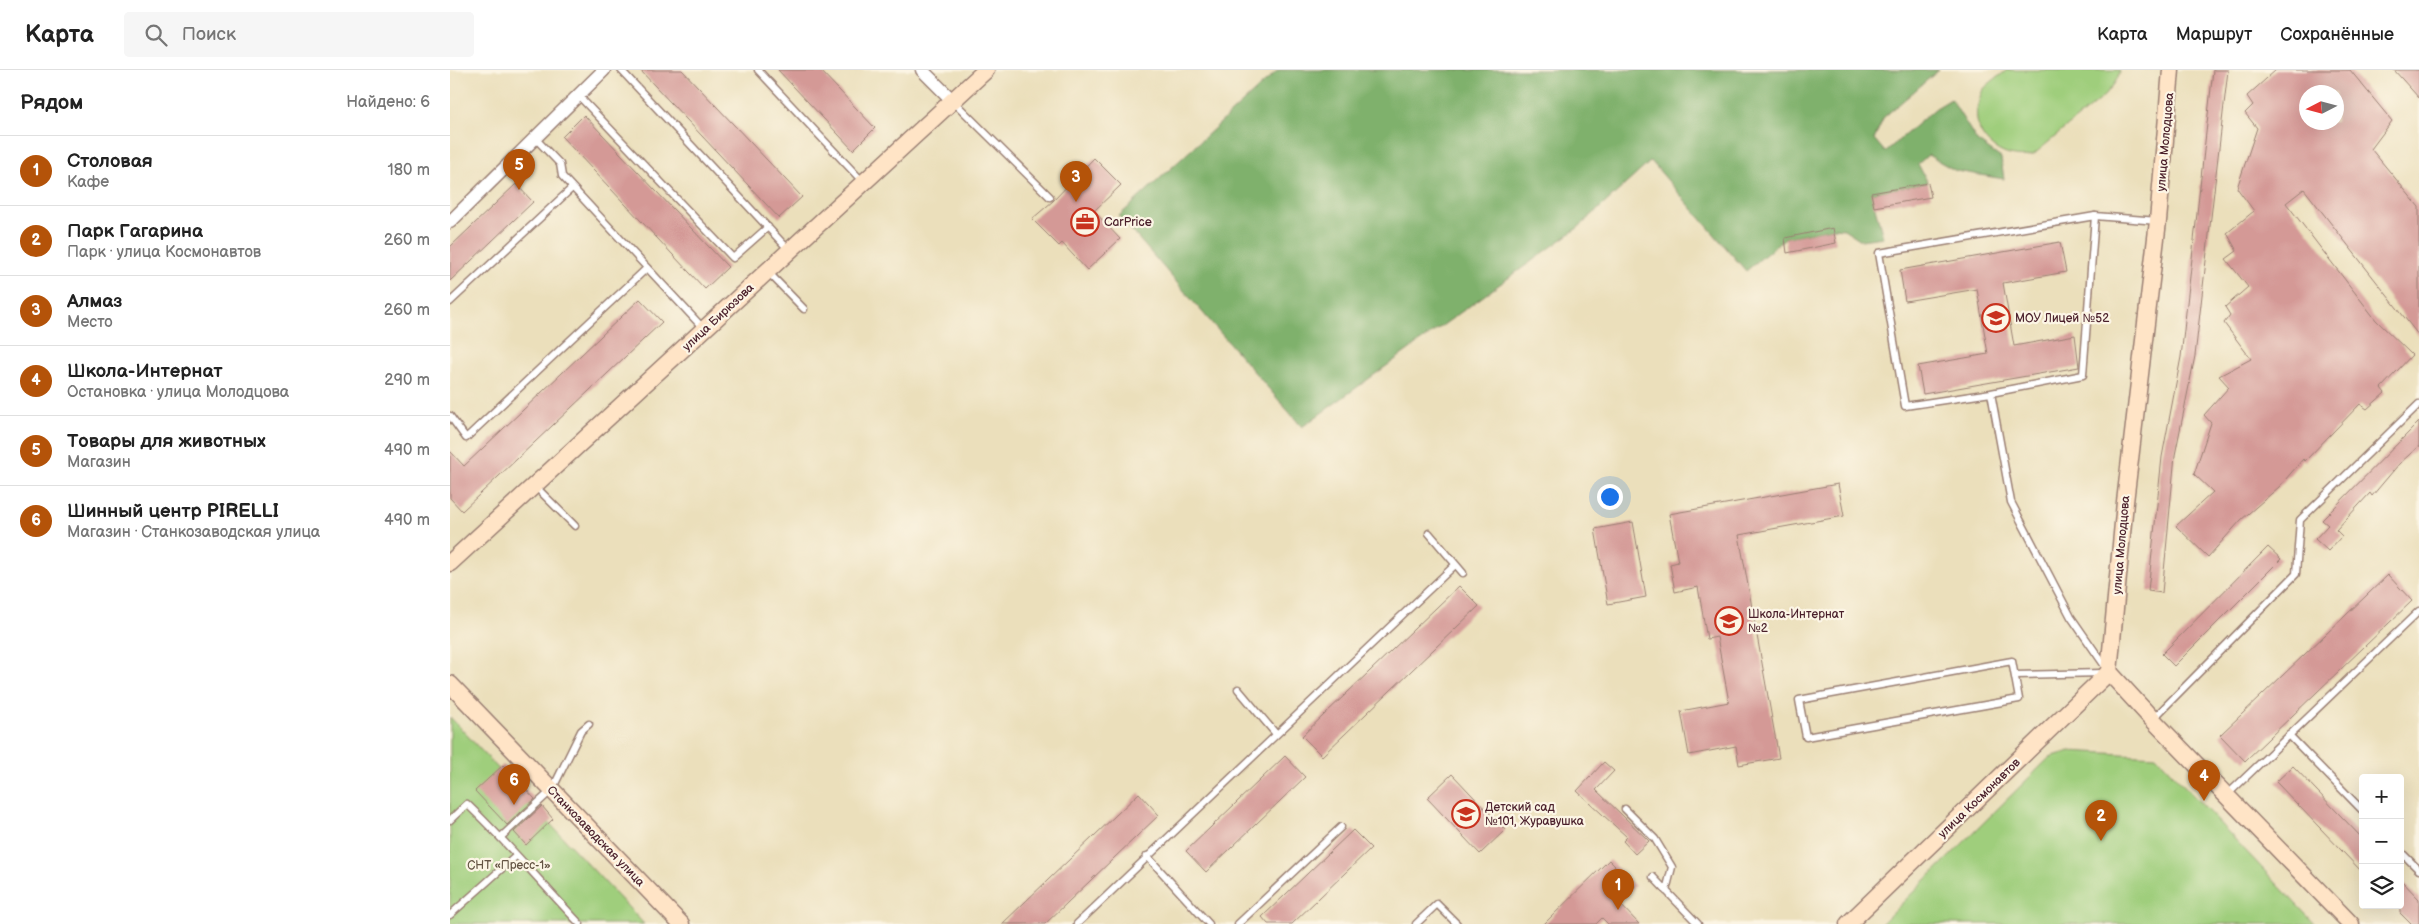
<!DOCTYPE html>
<html lang="ru">
<meta charset="utf-8">
<style>
:root{--surface:#fff;--page:#f6f6f6;--text:#222;--muted:#767676;--line:#e0e0e0;--accent:#b45309}
body{margin:0;font-family:"Balsamiq Sans",sans-serif;background:var(--page);color:var(--text)}
.controls{position:absolute;right:15px;bottom:15px;display:grid;overflow:hidden;border-radius:5px;box-shadow:0 5px 20px #0002}
.controls button{width:45px;height:45px;display:grid;place-items:center;padding:0;border:0;border-bottom:1px solid var(--line);background:var(--surface);color:var(--text);font:25px sans-serif}
.compass{position:absolute;left:1849px;top:15px;width:45px;height:45px;border-radius:50%;background:var(--surface);box-shadow:0 5px 20px #0002;rotate:264deg}
.you{position:absolute;left:1159px;top:426px;width:18px;height:18px;margin:-12px;border:4px solid #fff;border-radius:50%;background:#1a73e8;box-shadow:0 0 0 8px #1a73e833}
.badge{display:grid;place-items:center;width:32px;height:32px;border-radius:50%;background:var(--accent);color:#fff;font-size:16px;font-weight:700}
.pin{position:absolute;translate:-50% -41px;filter:drop-shadow(0 1px 2px #0008)}
.pin::after{content:'';position:absolute;top:26px;width:18px;height:15px;background:inherit;clip-path:polygon(0 0,100% 0,50% 100%)}
.list{margin:0;padding:0;list-style:none}
h2{display:flex;justify-content:space-between;align-items:center;height:65px;margin:0;padding:0 20px;font-size:21px}
h2 small{font-size:16px;font-weight:400;color:var(--muted)}
.list li{display:grid;grid-template-columns:32px 1fr auto;gap:15px;align-items:center;box-sizing:border-box;height:70px;padding:0 20px;border-top:1px solid var(--line)}
.list b{display:block;font-size:19px;white-space:nowrap}
.list p{margin:0;font-size:16px;white-space:nowrap;color:var(--muted)}
.list em{font-size:16px;font-style:normal;color:var(--muted)}
.icon{flex:none;width:28px;height:28px;fill:none;stroke:currentColor;stroke-width:2;stroke-linecap:round;stroke-linejoin:round}
.map{position:relative;flex:none;width:1969px;height:854px;overflow:hidden}
header{display:flex;align-items:center;gap:30px;box-sizing:border-box;height:70px;padding:0 25px;background:var(--surface);border-bottom:1px solid var(--line)}
header strong{font-size:24px}
nav{display:flex;gap:28px;margin-inline-start:auto;font-size:18px}
.search{width:350px;height:45px;background:var(--page);display:flex;align-items:center;gap:12px;box-sizing:border-box;padding:0 18px;border-radius:5px;color:var(--muted);font-size:19px}
main{display:flex}
aside{flex:1;background:var(--surface)}
.map>svg:first-child{display:block}
.green{fill:#9fce7c;stroke:#747654}
.forest{fill:#7fb16c;stroke:#64684c}
.building{fill:#d49996;fill-rule:evenodd}
.lines{fill:none;stroke-linecap:round;stroke-linejoin:round}
.lane-casing{stroke:#9a7f73;stroke-width:9}
.street-casing{stroke:#9a7f73;stroke-width:15}
.secondary-casing{stroke:#9a7f73;stroke-width:19}
.lane{stroke:#fff;stroke-width:6}
.street{stroke:#fff;stroke-width:12}
.secondary{stroke:#ffe4c6;stroke-width:16}
.labels{text-anchor:middle;stroke-width:4.5;stroke-linejoin:round;paint-order:stroke}
.street-label{font-size:12px;fill:#4a1f2b;stroke:#fcf5e5}
.poi-label{font-size:12px;fill:#4a1f2b;stroke:#fcf5e5;text-anchor:start}
.park-label{font-size:12px;fill:#645443;stroke:#fcf5e5}
</style>
<header>
<strong>Карта</strong>
<div class="search"><svg class="icon" aria-label="search" viewBox="0 0 24 24"><circle cx="10" cy="10" r="6"/><path d="M15 15l6 6"/></svg>Поиск</div>
<nav><a>Карта</a><a>Маршрут</a><a>Сохранённые</a></nav>
</header>
<main>
<aside>
<h2>Рядом<small>Найдено: 6</small></h2>
<ul class="list">
<li><span class="badge">1</span><div><b>Столовая</b><p>Кафе</p></div><em>180 m</em></li>
<li><span class="badge">2</span><div><b>Парк Гагарина</b><p>Парк · улица Космонавтов</p></div><em>260 m</em></li>
<li><span class="badge">3</span><div><b>Алмаз</b><p>Место</p></div><em>260 m</em></li>
<li><span class="badge">4</span><div><b>Школа-Интернат</b><p>Остановка · улица Молодцова</p></div><em>290 m</em></li>
<li><span class="badge">5</span><div><b>Товары для животных</b><p>Магазин</p></div><em>490 m</em></li>
<li><span class="badge">6</span><div><b>Шинный центр PIRELLI</b><p>Магазин · Станкозаводская улица</p></div><em>490 m</em></li>
</ul>
</aside>
<div class="map">
<svg width="1969" height="854" viewBox="0 0 1969 854">
<rect width="100%" height="100%" fill="#fcf5e5"/>
<filter id="ink" filterUnits="userSpaceOnUse"><feTurbulence type="fractalNoise" baseFrequency=".02" numOctaves="2"/><feDisplacementMap in="SourceGraphic" scale="10" xChannelSelector="R" yChannelSelector="G"/><feConvolveMatrix kernelMatrix="1 2 1 2 8 2 1 2 1" color-interpolation-filters="sRGB"/></filter>
<filter id="wash" filterUnits="userSpaceOnUse"><feTurbulence type="fractalNoise" baseFrequency=".0096" numOctaves="4" result="noise"/><feDisplacementMap in="SourceGraphic" scale="20" xChannelSelector="R" yChannelSelector="G"/><feGaussianBlur stdDeviation="1.12" result="paint"/><feColorMatrix in="noise" values="0 0 0 0 0 0 0 0 0 0 0 0 0 0 0 0 0 1.4 0 .05"/><feComposite in="paint" operator="in"/></filter>
<g filter="url(#wash)">
<rect width="100%" height="100%" fill="#ebdfbb"/>
<!-- green -->
<g class="green">
<path d="M1557 0H1670C1668 11 1661 18 1654 26L1583 85C1551 94 1517 64 1529 31 1530 27 1531 23 1533 20 1539 12 1550 6 1557 0Z"/>
<polygon points="0,647 194,854 0,854"/>
<polygon points="1620,681 1706,686 1865,854 1431,854 1600,687"/>
</g>
<!-- forest -->
<polygon class="forest" points="828,0 1489,0 1434,47 1424,69 1435,82 1486,38 1501,29 1527,71 1551,88 1554,109 1506,101 1478,85 1468,94 1478,113 1421,123 1433,167 1411,170 1394,159 1383,158 1335,168 1296,201 1201,91 1129,157 852,357 669,146"/>
<g id="blocks">
<!-- building -->
<g class="building">
<polygon points="190,0 232,0 352,127 329,148"/>
<polygon points="328,0 370,0 425,58 403,80"/>
<polygon points="1763,0 1778,0 1745,286 1725,385 1712,523 1698,521 1712,387 1731,287"/>
<path d="M1826 0H1900L1942 51 1921 79 1969 137V266L1854 119 1836 133 1926 250 1962 285 1931 318 1935 323 1917 339 1910 334 1855 391 1853 389 1829 417 1791 450 1758 487 1726 456 1763 422 1744 404 1761 353 1754 345 1779 317 1769 306 1801 289 1774 253 1780 245 1775 237 1798 217 1776 189 1787 181 1777 163 1804 141 1787 118 1807 58 1795 43 1803 35 1797 26ZM1856 22H1886V52H1856Z"/>
<polygon points="1944,0 1969,0 1969,28"/>
<polygon points="134,45 278,197 255,219 112,67"/>
<polygon points="644,88 671,115 644,141 670,169 637,200 612,173 609,176 582,149 603,131"/>
<polygon points="1478,113 1481,127 1424,137 1421,123"/>
<polygon points="66,114 83,132 0,211 0,177"/>
<polygon points="1383,158 1386,173 1337,183 1335,168"/>
<polygon points="1610,172 1616,202 1553,213 1564,276 1625,265 1629,297 1473,324 1468,296 1538,284 1527,219 1455,231 1450,200"/>
<polygon points="190,229 212,252 12,441 0,428 0,381 14,396"/>
<polygon points="1969,352 1969,376 1949,394 1922,426 1920,423 1886,460 1892,466 1878,481 1865,469 1878,455 1872,450"/>
<polygon points="1388,414 1394,446 1289,465 1329,688 1289,695 1286,676 1239,685 1231,641 1279,632 1267,567 1257,569 1248,517 1225,522 1220,494 1228,492 1219,444"/>
<polygon points="1183,452 1196,527 1158,534 1145,459"/>
<polygon points="1818,477 1831,489 1724,596 1712,584"/>
<polygon points="1938,505 1962,531 1795,691 1770,665"/>
<polygon points="1009,516 1029,536 872,686 852,666"/>
<polygon points="835,686 855,707 756,802 736,781"/>
<polygon points="1154,692 1164,701 1146,720 1199,771 1185,784 1173,771 1177,767 1127,721"/>
<polygon points="53,695 85,729 57,755 25,721"/>
<polygon points="1843,696 1913,769 1913,803 1826,712"/>
<polygon points="1002,704 1055,760 1030,784 977,728"/>
<polygon points="689,723 709,745 595,854 552,854"/>
<polygon points="92,736 103,749 76,775 64,762"/>
<polygon points="903,760 921,778 842,854 818,854 812,847"/>
<polygon points="1159,790 1185,816 1168,832 1189,854 1158,854 1152,848 1146,854 1094,854"/>
<polygon points="1950,809 1969,829 1969,854 1961,854 1950,843"/>
</g>
</g>
</g>
<g filter="url(#ink)">
<use href="#blocks" fill-opacity="0" stroke="#9a7f73" stroke-width="1"/>
<g class="lines">
<defs>
<g id="lane">
<polyline points="171,0 339,180"/>
<polyline points="308,0 413,112"/>
<polyline points="128,25 283,188 318,157"/>
<polyline points="503,31 600,127"/>
<polyline points="85,68 110,94 112,106 253,258"/>
<polyline points="1645,146 1708,151"/>
<polyline points="318,202 354,239"/>
<polyline points="0,232 122,118"/>
<polyline points="1541,323 1455,336 1429,183 1645,146 1633,305 1541,323 1561,432 1621,547 1657,599"/>
<polyline points="0,346 16,368 197,198"/>
<polyline points="85,416 125,456"/>
<polyline points="979,463 1013,503"/>
<polygon points="1562,591 1569,629 1356,667 1349,630"/>
<polyline points="1565,605 1653,603"/>
<polyline points="788,619 826,664"/>
<polyline points="1703,649 1846,504 1850,450 1969,334"/>
<polyline points="1839,665 1913,741"/>
<polyline points="1777,725 1969,541"/>
<polyline points="1175,739 1205,769 1222,797 1216,821"/>
<path d="M0 750 17 734C57 772 92 814 130 854"/>
<polyline points="51,767 102,720 131,661 139,654"/>
<polyline points="1950,781 1969,800"/>
<polyline points="697,786 759,854"/>
<polyline points="1203,807 1248,854"/>
<polyline points="0,845 66,786"/>
<polyline points="627,854 1005,495"/>
<polyline points="788,854 891,757"/>
<polyline points="966,854 987,834 1007,854"/>
</g>
<g id="street">
<polyline points="472,0 503,31"/>
<polyline points="0,152 154,0"/>
</g>
<g id="secondary">
<polyline points="1721,0 1708,151 1675,432 1659,602 1702,649 1901,854"/>
<polyline points="0,493 536,0"/>
<polyline points="0,614 231,854"/>
<polyline points="1398,854 1659,602"/>
</g>
</defs>
<!-- lane casing -->
<use href="#lane" class="lane-casing"/>
<!-- street casing -->
<use href="#street" class="street-casing"/>
<!-- secondary casing -->
<use href="#secondary" class="secondary-casing"/>
<!-- lane -->
<use href="#lane" class="lane"/>
<!-- street -->
<use href="#street" class="street"/>
<!-- secondary -->
<use href="#secondary" class="secondary"/>
</g>
</g>
<!-- icons -->
<defs>
<symbol id="office-ring" viewBox="-11 -11 22 22"><circle r="9.5" fill="#fcf5e5" stroke="#c8321e" stroke-width="1.5"/><path d="M-6-3h4V-5.5h4V-3h4V5H-6ZM-1-4.5V-3h2v-1.5ZM-6 0V1H6V0Z" fill="#c8321e"/></symbol>
<symbol id="school-ring" viewBox="-11 -11 22 22"><circle r="9.5" fill="#fcf5e5" stroke="#c8321e" stroke-width="1.5"/><path d="M0-5L7-2L0 1L-7-2ZM-4 1L0 2.5L4 1V4Q0 6-4 4Z" fill="#c8321e"/></symbol>
</defs>
<g fill-rule="evenodd">
<use href="#office-ring" x="619" y="136" width="32" height="32"/>
<use href="#school-ring" x="1530" y="232" width="32" height="32"/>
<use href="#school-ring" x="1263" y="535" width="32" height="32"/>
<use href="#school-ring" x="1000" y="728" width="32" height="32"/>
</g>
<g class="labels">
<!-- street labels -->
<g class="street-label">
<text transform="translate(1715 72) rotate(-85)" y="4">улица Молодцова</text>
<text transform="translate(268 247) rotate(-43)" y="4">улица Бирюзова</text>
<text transform="translate(1671 475) rotate(-85)" y="4">улица Молодцова</text>
<text transform="translate(1529 728) rotate(-44)" y="4">улица Космонавтов</text>
<text transform="translate(146 766) rotate(46)" y="4">Станкозаводская улица</text>
</g>
<!-- poi labels -->
<g class="poi-label">
<text x="654" y="156">CarPrice</text>
<text x="1565" y="252">МОУ Лицей №52</text>
<text x="1298" y="548">Школа-Интернат<tspan x="1298" dy="14">№2</tspan></text>
<text x="1035" y="741">Детский сад<tspan x="1035" dy="14">№101, Журавушка</tspan></text>
</g>
<!-- park labels -->
<g class="park-label">
<text x="59" y="799">СНТ «Пресс-1»</text>
</g>
</g>
</svg>
<div class="controls">
<button>+</button>
<button>−</button>
<button><svg class="icon" aria-label="layers" viewBox="0 0 24 24"><path d="M12 4l9 5-9 5-9-5zM3 14l9 5 9-5"/></svg></button>
</div>
<svg class="compass" viewBox="-18 -18 36 36"><path d="M0-13l5 13h-10z" fill="#e53935"/><path d="M0 13l5-13h-10z" fill="#767676"/></svg>
<div class="you"></div>
<div class="pin badge" style="left:1168px;top:840px">1</div>
<div class="pin badge" style="left:1651px;top:771px">2</div>
<div class="pin badge" style="left:626px;top:132px">3</div>
<div class="pin badge" style="left:1754px;top:731px">4</div>
<div class="pin badge" style="left:69px;top:120px">5</div>
<div class="pin badge" style="left:64px;top:735px">6</div>
</div>
</main>
